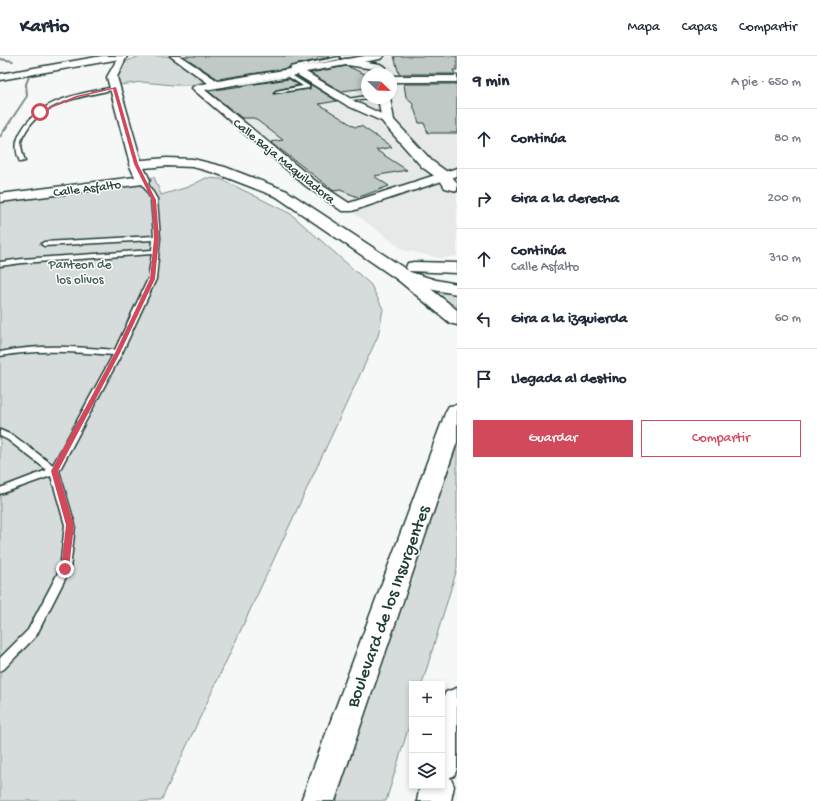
<!DOCTYPE html>
<html lang="es">
<meta charset="utf-8">
<style>
:root{--surface:#fff;--page:#f6f6f7;--text:#1f2937;--muted:#747a83;--line:#e0e1e3;--accent:#d1495b}
body{margin:0;font-family:"Gochi Hand",sans-serif;background:var(--page);color:var(--text)}
.controls{position:absolute;right:12px;bottom:12px;display:grid;overflow:hidden;border-radius:0px;box-shadow:0 2px 6px #0003}
.controls button{width:36px;height:36px;display:grid;place-items:center;padding:0;border:0;border-bottom:1px solid var(--line);background:var(--surface);color:var(--text);font:20px sans-serif}
.compass{position:absolute;left:361px;top:12px;width:36px;height:36px;border-radius:50%;background:var(--surface);box-shadow:0 2px 6px #0003;rotate:113deg}
.stop{position:absolute;width:12px;height:12px;margin:-9px;border:3px solid #d1495b;border-radius:50%;background:#fff}
.stop.end{background:#d1495b;border-color:#fff;box-shadow:0 1px 4px #0008}
.list{margin:0;padding:0;list-style:none}
h2{display:flex;justify-content:space-between;align-items:center;height:52px;margin:0;padding:0 16px;font-size:17px}
h2 small{font-size:13px;font-weight:400;color:var(--muted)}
.list li{display:grid;grid-template-columns:26px 1fr auto;gap:12px;align-items:center;box-sizing:border-box;height:60px;padding:0 16px;border-top:1px solid var(--line)}
.list b{display:block;font-size:15px;white-space:nowrap}
.list p{margin:0;font-size:13px;white-space:nowrap;color:var(--muted)}
.list em{font-size:13px;font-style:normal;color:var(--muted)}
.actions{display:flex;gap:8px;padding:12px 16px}
.actions a{flex:1;padding:9px 0;border:1px solid var(--accent);border-radius:0px;text-align:center;font-size:14px;color:var(--accent)}
.actions .main{background:var(--accent);color:#fff}
.icon{flex:none;width:22px;height:22px;fill:none;stroke:currentColor;stroke-width:2;stroke-linecap:round;stroke-linejoin:round}
.map{position:relative;flex:none;width:457px;height:745px;overflow:hidden}
header{display:flex;align-items:center;gap:24px;box-sizing:border-box;height:56px;padding:0 20px;background:var(--surface);border-bottom:1px solid var(--line)}
header strong{font-size:19px}
nav{display:flex;gap:22px;margin-inline-start:auto;font-size:14px}
main{display:flex}
aside{flex:1;background:var(--surface)}
.map>svg:first-child{display:block}
.built{fill:#e6e9e8;fill-rule:evenodd}
.green{fill:#d6dcdb;stroke:#7a8c88}
.lines{fill:none;stroke-linecap:round;stroke-linejoin:round}
.stream{fill:#72857f;fill-rule:evenodd}
.building{fill:#c0c9c6;stroke:#1f3d34}
.lane-casing{stroke:#1f3d34;stroke-width:3}
.street-casing{stroke:#1f3d34;stroke-width:3}
.secondary-casing{stroke:#1f3d34;stroke-width:3}
.primary-casing{stroke:#1f3d34;stroke-width:3}
.highway-casing{stroke:#1f3d34;stroke-width:3}
.lane{fill:#fff;fill-rule:evenodd}
.street{fill:#fff;fill-rule:evenodd}
.secondary{fill:#fff;fill-rule:evenodd}
.primary{fill:#fff;fill-rule:evenodd}
.highway{fill:#fff;fill-rule:evenodd}
.route{fill:#d1495b}
.labels{text-anchor:middle;stroke-width:3;stroke-linejoin:round;paint-order:stroke}
.far-street-label{font-size:13px;fill:#1f3d34;stroke:#fff}
.far-park-label{font-size:13px;fill:#445d55;stroke:#fff}
.near-street-label{font-size:18px;fill:#1f3d34;stroke:#fff}
</style>
<header>
<strong>Kartio</strong>
<nav><a>Mapa</a><a>Capas</a><a>Compartir</a></nav>
</header>
<main>
<div class="map">
<svg width="457" height="745" viewBox="0 0 457 745">
<rect width="100%" height="100%" fill="#f6f7f7"/>
<filter id="ink" filterUnits="userSpaceOnUse"><feTurbulence type="fractalNoise" baseFrequency=".025" numOctaves="2"/><feDisplacementMap in="SourceGraphic" scale="8" xChannelSelector="R" yChannelSelector="G"/><feConvolveMatrix kernelMatrix="1 2 1 2 8 2 1 2 1" color-interpolation-filters="sRGB"/></filter>
<g filter="url(#ink)">
<!-- built -->
<path class="built" d="M174 0H457V200L441 202 404 194 347 152 197 32 215 29ZM367 18H391V42H367Z"/>
<!-- green -->
<g class="green">
<polygon points="140,0 171,0 202,24 200,27 194,29 173,29 142,26 120,29 115,21 127,5"/>
<polygon points="154,121 161,139 188,131 206,122 221,123 291,158 371,229 383,253 378,280 161,745 0,745 0,142"/>
<polygon points="426,231 457,238 457,259"/>
<polygon points="457,390 457,513 422,628 412,628 412,660 386,745 336,745 402,547"/>
</g>
<g class="lines">
<!-- stream -->
<g class="stream">
<polygon points="0,2 13,4 14,5 13,6 0,4"/>
<polygon points="30,17 31,18 27,28 28,40 1,81 0,82 0,79 26,40 25,28 29,18"/>
</g>
</g>
<!-- building -->
<g class="building">
<polygon points="183,0 327,0 330,1 290,10 289,12 218,23"/>
<polygon points="394,0 457,0 457,14 453,14 455,18 399,18"/>
<polygon points="347,10 367,19 367,32 341,35 310,17"/>
<polygon points="297,20 337,45 319,48 355,71 361,70 392,91 376,94 407,114 374,120 389,130 365,139 358,141 340,134 334,135 271,86 283,84 254,62 242,62 208,35 289,23 299,29 276,34 273,36 273,38 310,33 310,29"/>
<polygon points="404,28 457,28 457,77 428,77 424,67 419,67 412,46 406,41"/>
</g>
<g class="lines">
<defs>
<g id="lane">
<polygon points="339,1 340,3 296,12 297,13 295,14 290,11"/>
<polygon points="299,15 301,17 293,20 309,30 309,32 274,37 276,35 303,30 289,21 241,29 239,28 289,19"/>
<path d="M115 31 117 33C85 40 44 44 26 75 24 79 21 82 21 87 21 93 23 99 25 105L20 106C15 94 15 85 22 74 40 43 82 37 115 31Z"/>
<polygon points="367,40 367,42 369,42 343,45 341,44"/>
<path d="M141 123H145L157 143 160 182 156 223 122 297 59 415 75 469 70 513 36 580 4 613 0 615V602L28 574 60 513 65 469 51 420 0 438V432L47 414 8 384 0 380V374L14 380 53 409 113 299C75 296 38 293 0 300V296C39 288 76 291 115 294L148 223 152 198 22 207 0 210V206L22 203 152 194 153 184 44 190 41 188 44 186 154 180 151 143 140 124Z"/>
</g>
<g id="street">
<polygon points="119,0 127,0 117,21 142,108 140,110 132,110 130,108 107,21"/>
<polygon points="170,0 180,0 218,25 290,13 295,10 299,11 365,0 384,0 380,3 306,16 356,46 392,63 393,65 388,68 348,50 296,18 205,34 314,124 349,147 457,112 457,120 352,155 342,155 306,130 194,34 192,32 194,30 208,27"/>
<rect x="391" y="20" width="66" height="6"/>
</g>
<g id="secondary">
<polygon points="345,3 380,8 385,11 380,14 341,8 340,6 341,4"/>
<polygon points="378,42 390,42 394,64 432,105 450,118 457,127 457,135 445,132 440,124 422,111 384,68 382,65"/>
<polygon points="167,102 193,103 225,111 287,135 410,216 436,224 457,228 457,238 434,234 398,224 277,141 215,117 193,111 167,110 144,112 150,124 148,127 143,128 0,146 0,138 135,121 129,108 131,105"/>
</g>
<polygon id="primary" points="414,206 457,207 457,217 408,215 406,211 408,207"/>
<g id="highway">
<polygon points="102,0 125,0 120,3 0,24 0,18"/>
<polygon points="404,215 410,216 457,254 457,269 450,267 398,224 395,220 398,216"/>
<polygon points="457,349 457,386 335,745 301,745 446,355 449,350"/>
<polygon points="457,632 457,713 454,720 450,721 454,730 451,745 417,745 420,730 442,730 442,644 446,636"/>
</g>
</defs>
<!-- lane casing -->
<use href="#lane" class="lane-casing"/>
<!-- street casing -->
<use href="#street" class="street-casing"/>
<!-- secondary casing -->
<use href="#secondary" class="secondary-casing"/>
<!-- primary casing -->
<use href="#primary" class="primary-casing"/>
<!-- highway casing -->
<use href="#highway" class="highway-casing"/>
<!-- lane -->
<use href="#lane" class="lane"/>
<!-- street -->
<use href="#street" class="street"/>
<!-- secondary -->
<use href="#secondary" class="secondary"/>
<!-- primary -->
<use href="#primary" class="primary"/>
<!-- highway -->
<use href="#highway" class="highway"/>
</g>
</g>
<!-- route -->
<polygon class="route" points="116,31 138,108 156,144 159,182 155,223 120,297 58,415 74,469 69,513 65,516 61,513 66,469 51,415 115,297 150,223 154,182 152,144 134,108 113,33 78,41 41,56 38,56 76,40"/>
<g class="labels">
<!-- far-street labels -->
<g class="far-street-label">
<text transform="translate(285 104) rotate(39)" y="5">Calle Baja Maquiladora</text>
<text transform="translate(87 131) rotate(-7)" y="5">Calle Asfalto</text>
</g>
<!-- far-park labels -->
<g class="far-park-label">
<text x="80" y="212">Panteon de<tspan x="80" dy="15">los olivos</tspan></text>
</g>
<!-- near-street labels -->
<g class="near-street-label">
<text transform="translate(387 550) rotate(-70)" y="6">Boulevard de los Insurgentes</text>
</g>
</g>
</svg>
<div class="controls">
<button>+</button>
<button>−</button>
<button><svg class="icon" aria-label="layers" viewBox="0 0 24 24"><path d="M12 4l9 5-9 5-9-5zM3 14l9 5 9-5"/></svg></button>
</div>
<svg class="compass" viewBox="-18 -18 36 36"><path d="M0-13l5 13h-10z" fill="#e53935"/><path d="M0 13l5-13h-10z" fill="#747a83"/></svg>
<div class="stop" style="left:40px;top:56px"></div>
<div class="stop end" style="left:65px;top:513px"></div>
</div>
<aside>
<h2>9 min<small>A pie · 650 m</small></h2>
<ul class="list">
<li><svg class="icon" aria-label="ahead" viewBox="0 0 24 24"><path d="M12 20V5M6 11l6-6 6 6"/></svg><div><b>Continúa</b></div><em>80 m</em></li>
<li><svg class="icon" aria-label="right" viewBox="0 0 24 24"><path d="M7 20v-9h11M14 6l5 5-5 5"/></svg><div><b>Gira a la derecha</b></div><em>200 m</em></li>
<li><svg class="icon" aria-label="ahead" viewBox="0 0 24 24"><path d="M12 20V5M6 11l6-6 6 6"/></svg><div><b>Continúa</b><p>Calle Asfalto</p></div><em>310 m</em></li>
<li><svg class="icon" aria-label="left" viewBox="0 0 24 24"><path d="M17 20v-9H6M10 6l-5 5 5 5"/></svg><div><b>Gira a la izquierda</b></div><em>60 m</em></li>
<li><svg class="icon" aria-label="arrive" viewBox="0 0 24 24"><path d="M6 21V4h12l-3 4 3 4H6"/></svg><div><b>Llegada al destino</b></div></li>
</ul>
<div class="actions"><a class="main">Guardar</a><a>Compartir</a></div>
</aside>
</main>
